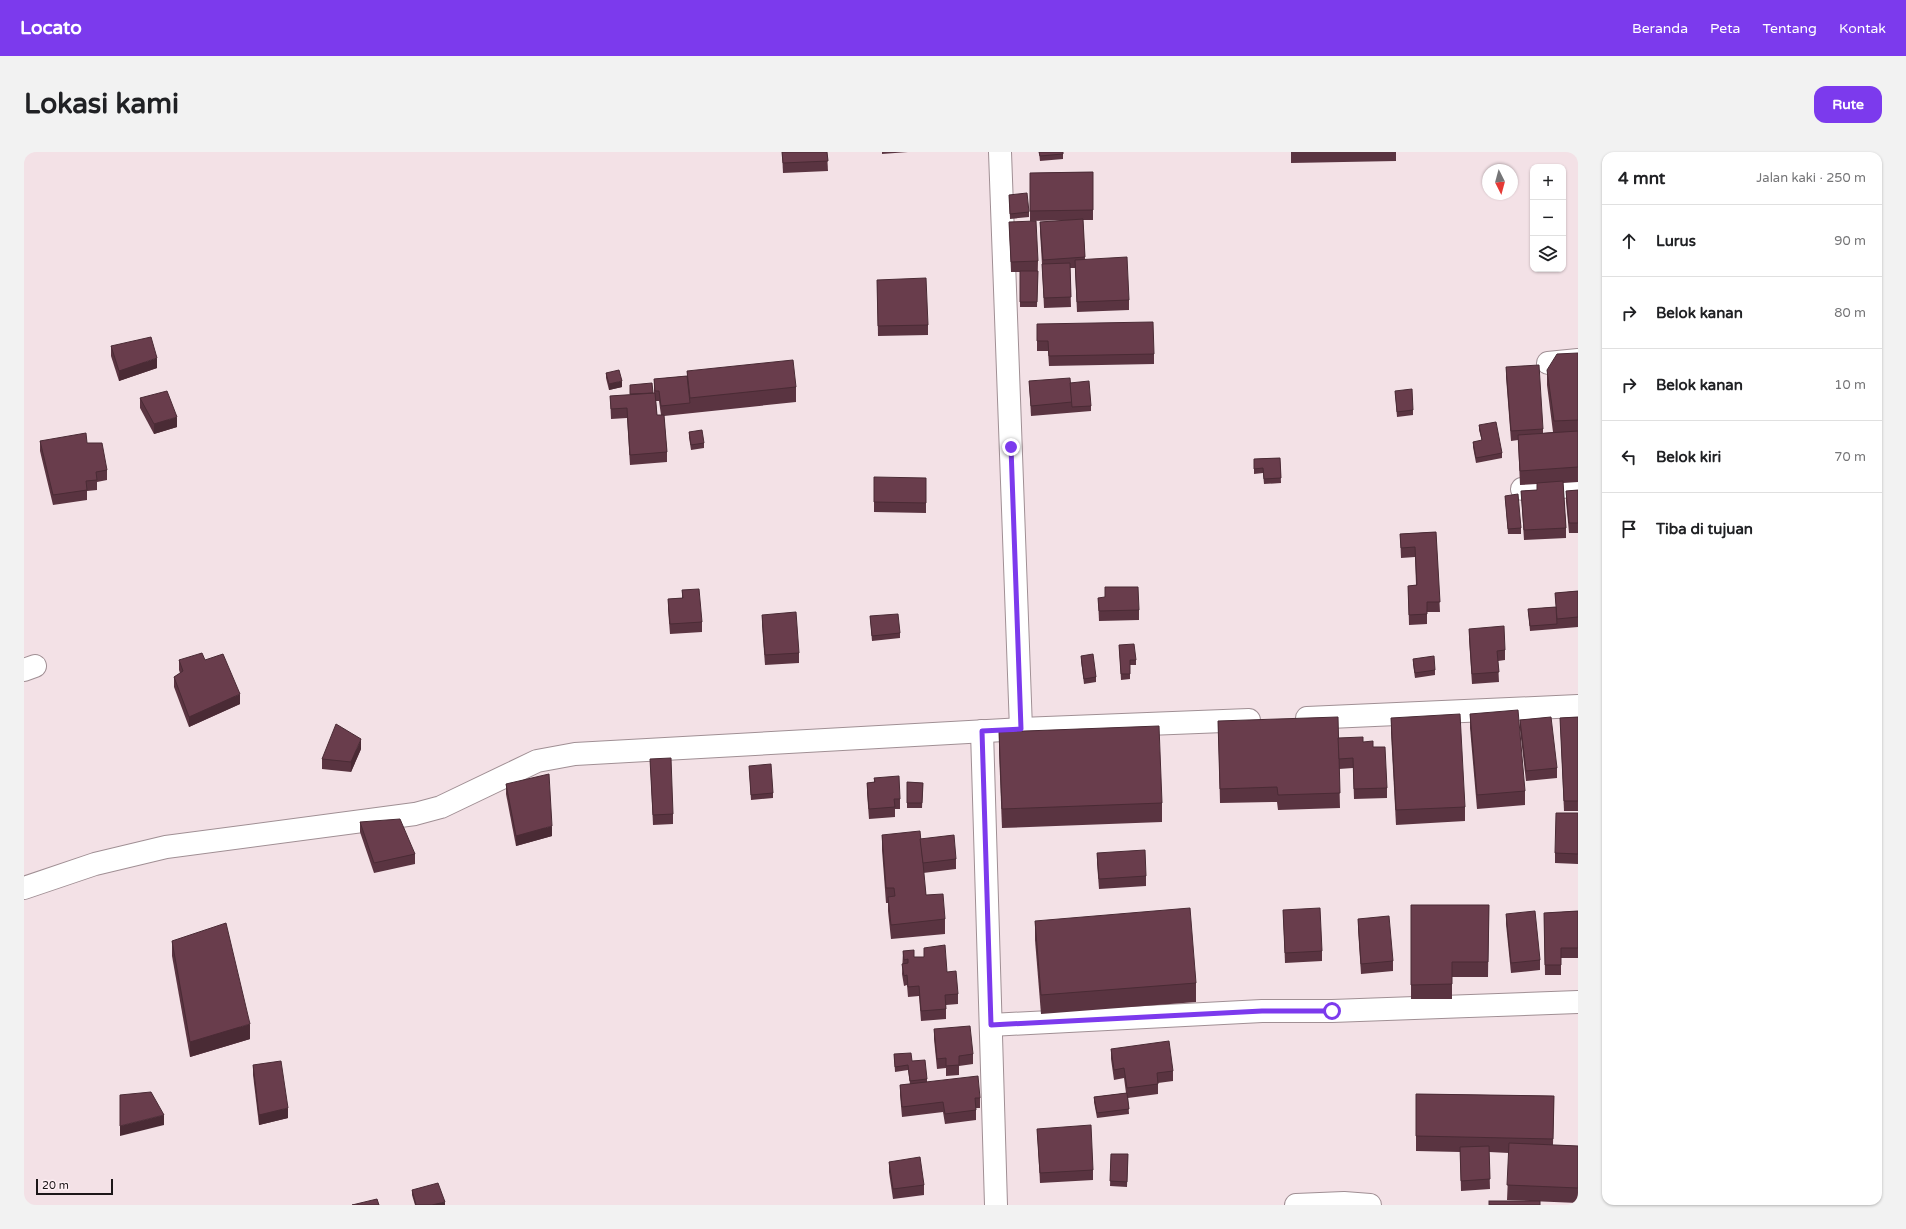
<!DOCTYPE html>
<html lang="id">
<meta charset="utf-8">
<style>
:root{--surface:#fff;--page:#f2f2f2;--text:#202124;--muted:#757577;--line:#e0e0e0;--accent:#7c3aed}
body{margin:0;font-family:"Varela Round",sans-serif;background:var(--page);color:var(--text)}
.controls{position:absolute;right:12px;top:12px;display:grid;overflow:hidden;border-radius:8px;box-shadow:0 1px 3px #0004}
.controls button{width:36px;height:36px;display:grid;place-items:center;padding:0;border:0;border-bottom:1px solid var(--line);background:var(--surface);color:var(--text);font:20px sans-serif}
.compass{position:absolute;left:1458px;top:12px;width:36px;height:36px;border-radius:50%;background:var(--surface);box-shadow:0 1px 3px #0004;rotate:174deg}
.scale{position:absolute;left:12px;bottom:10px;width:77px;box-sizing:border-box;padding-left:4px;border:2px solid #1c1618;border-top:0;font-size:11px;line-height:14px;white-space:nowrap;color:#1c1618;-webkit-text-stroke:3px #feeff3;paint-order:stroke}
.stop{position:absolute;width:12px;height:12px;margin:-9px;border:3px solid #7c3aed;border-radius:50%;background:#fff}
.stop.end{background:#7c3aed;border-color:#fff;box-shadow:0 1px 4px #0008}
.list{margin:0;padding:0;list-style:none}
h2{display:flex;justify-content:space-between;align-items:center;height:52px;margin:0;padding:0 16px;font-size:17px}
h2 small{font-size:13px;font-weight:400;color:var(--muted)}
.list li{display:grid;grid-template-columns:26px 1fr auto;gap:12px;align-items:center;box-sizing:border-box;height:72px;padding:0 16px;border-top:1px solid var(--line)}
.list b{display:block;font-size:15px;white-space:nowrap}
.list em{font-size:13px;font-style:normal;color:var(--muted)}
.icon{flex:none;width:22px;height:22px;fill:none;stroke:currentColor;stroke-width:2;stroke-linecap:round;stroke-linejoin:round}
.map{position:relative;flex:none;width:1554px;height:1053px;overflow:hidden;border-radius:12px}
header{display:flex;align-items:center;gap:24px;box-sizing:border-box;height:56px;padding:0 20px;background:var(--accent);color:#fff}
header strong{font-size:19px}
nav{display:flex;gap:22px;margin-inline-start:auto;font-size:14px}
.intro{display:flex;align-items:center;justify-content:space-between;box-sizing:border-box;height:96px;padding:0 24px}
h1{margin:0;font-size:28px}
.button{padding:10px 18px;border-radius:12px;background:var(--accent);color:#fff;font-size:14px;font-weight:700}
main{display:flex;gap:24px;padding:0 24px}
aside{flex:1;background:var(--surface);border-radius:12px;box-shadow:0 1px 3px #0004}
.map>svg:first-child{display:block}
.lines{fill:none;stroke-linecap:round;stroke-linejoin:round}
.minor-casing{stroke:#a08f94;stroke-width:24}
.minor{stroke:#fff;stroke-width:22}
.wall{fill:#5a3441;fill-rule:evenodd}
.shaded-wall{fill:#4a2b35}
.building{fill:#693d4c;stroke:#4a2b35}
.route{stroke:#7c3aed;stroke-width:5}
</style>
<header>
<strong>Locato</strong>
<nav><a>Beranda</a><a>Peta</a><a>Tentang</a><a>Kontak</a></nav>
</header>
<div class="intro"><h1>Lokasi kami</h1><a class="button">Rute</a></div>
<main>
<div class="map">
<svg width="1554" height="1053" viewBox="0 0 1554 1053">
<rect width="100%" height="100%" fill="#f3e1e6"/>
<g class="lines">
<defs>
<g id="minor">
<polyline points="976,0 997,577"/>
<polyline points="1524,211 1554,208"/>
<polyline points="1498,337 1554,334"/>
<polyline points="0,518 11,514"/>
<polyline points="1283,566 1554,554"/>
<polyline points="958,579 972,1053"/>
<polyline points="0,736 71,712 142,695 391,662 417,655 513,609 551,602 997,577 1225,568"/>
<polyline points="967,873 1238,859 1308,859 1554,850"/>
<polyline points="1272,1053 1320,1051 1346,1053"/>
</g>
</defs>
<!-- minor casing -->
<use href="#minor" class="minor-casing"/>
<!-- minor -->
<use href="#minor" class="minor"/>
</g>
<!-- wall -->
<g class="wall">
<polygon points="758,0 803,0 804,19 759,21"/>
<polygon points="858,0 884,0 858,2"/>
<polygon points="1015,0 1039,0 1039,7 1016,9"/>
<polygon points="1267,0 1372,0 1372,9 1267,11"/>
<polygon points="1069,20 1069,68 1059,68 1061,107 1105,148 1105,158 1053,160 1051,116 1046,116 1047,155 1020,156 1018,112 1016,80 1016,70 1047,68 1006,69 1006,21"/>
<polygon points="985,43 1005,60 1005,65 986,67"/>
<polygon points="985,70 1014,109 1013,155 996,155 996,120 987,120"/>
<polygon points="853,128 904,173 904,183 854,184"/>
<polygon points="1013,172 1130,202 1130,212 1025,214 1024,199 1013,199"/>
<polygon points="87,194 133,216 95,229 87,204"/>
<polygon points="1554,201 1554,330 1539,331 1542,376 1542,386 1500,388 1497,339 1513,338 1513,332 1496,333 1494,288 1487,289 1482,225 1482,215 1519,277 1519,281 1529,280 1523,233 1523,218"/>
<path d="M663 219 772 235V250L640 264 643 300V310L606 313 603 266 587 267 586 244 606 243V233L629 241H630V227L663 224ZM632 249H635L637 263H633Z"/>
<polygon points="582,221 598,235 585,238 582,226"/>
<polygon points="1005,229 1046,231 1067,254 1067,259 1007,264"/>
<polygon points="1371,239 1389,258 1389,263 1373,265"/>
<polygon points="116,246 153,275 130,282 116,256"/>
<polygon points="1455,273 1478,301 1478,306 1452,311 1449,295 1449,290 1458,289 1455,278"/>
<polygon points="665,280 680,291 680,296 667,298 665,285"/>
<polygon points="16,289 63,291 83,318 83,328 73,330 73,338 63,339 63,348 29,353 16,299"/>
<polygon points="1256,306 1257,331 1240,332 1239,321 1230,322 1230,307"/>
<polygon points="902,336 902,361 850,360 850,350"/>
<polygon points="1554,338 1554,381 1545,381 1542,349 1542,339"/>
<polygon points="1481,344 1497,376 1497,382 1484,382"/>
<polygon points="1412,380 1416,460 1403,460 1403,472 1385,473 1384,434 1392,433 1391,405 1377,406 1376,382"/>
<polygon points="658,438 678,470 678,480 646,482 644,457 644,447 658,446"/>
<polygon points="1554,439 1554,475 1506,479 1504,457 1532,455 1531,441"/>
<polygon points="1074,446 1081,446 1115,458 1115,468 1075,469"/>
<polygon points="738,463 775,501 775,511 741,513 738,473"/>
<polygon points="846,464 876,481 876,486 848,489"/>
<polygon points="1445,477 1481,498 1481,508 1474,509 1475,530 1448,532 1445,487"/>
<polygon points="1095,493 1112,508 1112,513 1106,513 1106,527 1097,528"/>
<polygon points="1057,504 1072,525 1072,530 1060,532 1057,509"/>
<polygon points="1389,507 1411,518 1411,523 1391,526 1389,512"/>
<polygon points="155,508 181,508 216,552 165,575 150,535 150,525 156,521 155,518"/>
<polygon points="1446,562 1501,639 1501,653 1453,657 1446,576"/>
<polygon points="1554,565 1554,659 1540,659 1536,566"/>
<polygon points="1367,566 1441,655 1441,669 1372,673 1367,581"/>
<polygon points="1496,568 1533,616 1533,626 1502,629 1496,578"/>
<polygon points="1194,569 1314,586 1339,590 1349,595 1363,636 1363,646 1330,647 1329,616 1315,617 1316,656 1254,658 1253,650 1196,651"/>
<polygon points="975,580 1138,651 1138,670 978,676 975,599"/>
<polygon points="337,597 327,620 298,617 298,607"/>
<polygon points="626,607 649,662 649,672 629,673"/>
<polygon points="725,614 749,641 749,646 727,648"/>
<polygon points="850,626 876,647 876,657 871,657 871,665 845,667 843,641 843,631 850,630"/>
<polygon points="883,630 899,631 898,656 883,656"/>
<polygon points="482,632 528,684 492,694 482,642"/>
<polygon points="1554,661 1554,712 1531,711 1531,701"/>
<polygon points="336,670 391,702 391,712 350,721 336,680"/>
<polygon points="858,683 896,687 932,707 932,717 899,721 902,743 921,767 921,782 867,787 864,759 864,751 862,751 858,698"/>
<polygon points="1073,701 1122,724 1122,734 1075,737 1073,711"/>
<polygon points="1387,753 1465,753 1464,825 1428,825 1428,847 1387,847"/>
<polygon points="1259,758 1298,799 1298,809 1261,811"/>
<polygon points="1554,759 1554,806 1537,806 1537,823 1521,823 1520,761"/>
<polygon points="1482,762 1516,808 1516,818 1487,821 1482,772"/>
<polygon points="1334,767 1369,809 1369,819 1337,822 1334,777"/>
<polygon points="1011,769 1172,831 1172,850 1017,862 1011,788"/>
<polygon points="148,789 226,887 166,905 148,804"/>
<polygon points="900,796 923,820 934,842 934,852 922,853 922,867 897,869 895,844 884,845 883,833 880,834 878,822 879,799 890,805 900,805"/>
<polygon points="910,877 949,902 949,912 935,914 935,923 922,924 922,916 913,917 910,887"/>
<polygon points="1087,897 1149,919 1149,929 1134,931 1134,942 1104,946 1105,962 1073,966 1070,950 1070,945 1102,941 1100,926 1090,928 1087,907"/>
<polygon points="870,902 903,927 903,930 956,946 956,956 952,956 952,968 921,972 919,960 878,965 876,943 876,933 886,932 884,918 871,920"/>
<polygon points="229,913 264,966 235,973 229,923"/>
<polygon points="1392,942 1530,944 1529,993 1554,994 1554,1051 1483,1048 1485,1001 1465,1000 1466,1037 1437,1039 1436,1000 1392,999"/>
<polygon points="1013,977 1069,1018 1069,1028 1016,1031"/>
<polygon points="1087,1002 1104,1002 1103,1035 1086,1034"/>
<polygon points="865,1010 900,1033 900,1043 869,1047 865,1020"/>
<polygon points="388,1038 421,1053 391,1053 388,1043"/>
</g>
<!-- shaded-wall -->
<g class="shaded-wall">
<polygon points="133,206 133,216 95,229 95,219"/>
<polygon points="598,229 598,235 585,238 585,232"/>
<polygon points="153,265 153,275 130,282 130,272"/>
<polygon points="216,542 216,552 165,575 165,565"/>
<polygon points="337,587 337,597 327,620 327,610"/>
<polygon points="528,674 528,684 492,694 492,684"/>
<polygon points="226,872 226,887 166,905 166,890"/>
<polygon points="264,956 264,966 235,973 235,963"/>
<polygon points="140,963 140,973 96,984 96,974"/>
<polygon points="421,1050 421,1053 408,1053"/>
</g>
<!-- building -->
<g class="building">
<polygon points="758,0 803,0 804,9 759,11"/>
<polygon points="1015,0 1039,0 1039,2 1016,4"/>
<polygon points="1069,20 1069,58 1006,59 1006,21"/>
<polygon points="1003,41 1005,60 986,62 985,43"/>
<polygon points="1059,67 1061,105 1019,108 1016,70"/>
<polygon points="1012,69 1014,109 987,110 985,70"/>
<polygon points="1103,105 1105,148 1053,150 1051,108"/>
<polygon points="1046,111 1047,145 1020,146 1018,112"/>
<polygon points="996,119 1014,119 1013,150 996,150"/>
<polygon points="902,126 904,173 854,174 853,128"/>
<polygon points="1129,170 1130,202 1025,204 1024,189 1013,189 1013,172"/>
<polygon points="127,185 133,206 95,219 87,194"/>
<polygon points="1554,201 1554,268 1530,269 1523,218 1533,202"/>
<polygon points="769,208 772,235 666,246 663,219"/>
<polygon points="1515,213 1519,277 1487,279 1482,215"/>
<polygon points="595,218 598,229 585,232 582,221"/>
<polygon points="663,224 666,251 637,254 635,239 631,239 630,227"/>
<polygon points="1046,226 1048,250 1007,254 1005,229"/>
<polygon points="1065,229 1067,254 1048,255 1046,231"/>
<polygon points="628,231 629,241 606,242 606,233"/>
<polygon points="1388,237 1389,258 1373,260 1371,239"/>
<polygon points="143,239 153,265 130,272 116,246"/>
<polygon points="631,241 633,263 640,263 643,300 606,303 603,256 587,257 586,244"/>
<polygon points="1472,270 1478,301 1452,306 1449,290 1458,288 1455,273"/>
<polygon points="678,278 680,291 667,293 665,280"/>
<polygon points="1554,279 1554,315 1496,319 1494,283"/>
<polygon points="62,281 63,291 78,291 83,318 72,320 73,328 62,329 63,338 29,343 16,289"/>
<polygon points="1256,306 1257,326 1240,327 1239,316 1230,317 1230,307"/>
<polygon points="850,325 902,326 902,351 850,350"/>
<polygon points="1539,329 1542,376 1500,378 1497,339 1513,338 1513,331"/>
<polygon points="1554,338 1554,371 1545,371 1542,339"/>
<polygon points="1494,342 1497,376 1484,377 1481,344"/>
<polygon points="1412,380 1416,450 1403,450 1403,462 1385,463 1384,434 1393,433 1391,395 1377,396 1376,382"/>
<polygon points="1081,435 1114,435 1115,458 1075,459 1074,446 1081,445"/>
<polygon points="675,437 678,470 646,472 644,447 659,446 658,438"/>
<polygon points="1554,439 1554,465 1533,467 1531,441"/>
<polygon points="1532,455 1533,472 1506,474 1504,457"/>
<polygon points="772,460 775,501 741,503 738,463"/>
<polygon points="874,462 876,481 848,484 846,464"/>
<polygon points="1480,474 1481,498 1473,499 1475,520 1448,522 1445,477"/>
<polygon points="1110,492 1112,508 1106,508 1106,522 1097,522 1095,493"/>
<polygon points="178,501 181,508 199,502 216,542 165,565 150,525 159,519 155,508"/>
<polygon points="1069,502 1072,525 1060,527 1057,504"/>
<polygon points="1410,504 1411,518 1391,521 1389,507"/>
<polygon points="1494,558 1501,639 1453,643 1446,562"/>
<polygon points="1436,562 1441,655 1372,658 1367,566"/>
<polygon points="1314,565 1316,641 1254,643 1253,635 1196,637 1194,569"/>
<polygon points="1527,565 1533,616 1502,619 1496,568"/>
<polygon points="1554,565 1554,649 1540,649 1536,566"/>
<polygon points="312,572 337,587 327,610 298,607"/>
<polygon points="1135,574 1138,651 978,657 975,580"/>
<polygon points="1339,585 1339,590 1349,589 1349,595 1361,595 1363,636 1330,637 1329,606 1315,607 1314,586"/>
<polygon points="647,606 649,662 629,663 626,607"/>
<polygon points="747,612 749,641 727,643 725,614"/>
<polygon points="525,622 528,674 492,684 482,632"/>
<polygon points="875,624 876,647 870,647 871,655 845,657 843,631 851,630 850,626"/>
<polygon points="883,630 899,631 898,651 883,651"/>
<polygon points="1532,661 1554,661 1554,702 1531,701"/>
<polygon points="376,667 391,702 350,711 336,670"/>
<polygon points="896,679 902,743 919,742 921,767 867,773 864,745 871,744 870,736 862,736 858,683"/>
<polygon points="930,683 932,707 899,711 896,687"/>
<polygon points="1121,698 1122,724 1075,727 1073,701"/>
<polygon points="1387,753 1465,753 1464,810 1428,810 1428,832 1387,833"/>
<polygon points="1166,756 1172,831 1017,843 1011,769"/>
<polygon points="1296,756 1298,799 1261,801 1259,758"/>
<polygon points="1511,759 1516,808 1487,811 1482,762"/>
<polygon points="1554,759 1554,796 1537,796 1537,813 1521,813 1520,761"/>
<polygon points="1365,764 1369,809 1337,812 1334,767"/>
<polygon points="202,771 226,872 166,890 148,789"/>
<polygon points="921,793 923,820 932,819 934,842 921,843 922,857 897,859 895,834 884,835 883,823 880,824 878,812 884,811 884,807 880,808 879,799 890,798 890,805 900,805 900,796"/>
<polygon points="946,874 949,902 935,904 935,913 922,914 922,906 913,907 910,877"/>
<polygon points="1145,889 1149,919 1133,921 1134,932 1103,936 1100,916 1090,918 1087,897"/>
<polygon points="887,901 888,909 901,908 903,927 886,929 884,913 871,915 870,902"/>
<polygon points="257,909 264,956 235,963 229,913"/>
<polygon points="954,924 956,946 951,946 952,958 921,962 919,950 878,955 876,933"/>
<polygon points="127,940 140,963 96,974 96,943"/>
<polygon points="1103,941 1105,957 1073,961 1070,945"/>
<polygon points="1392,942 1530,944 1529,987 1392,984"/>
<polygon points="1067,973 1069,1018 1016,1021 1013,977"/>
<polygon points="1485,991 1554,994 1554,1036 1483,1033"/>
<polygon points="1465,994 1466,1027 1437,1029 1436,995"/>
<polygon points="1087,1002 1104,1002 1103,1030 1086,1029"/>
<polygon points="896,1005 900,1033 869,1037 865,1010"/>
<polygon points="414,1031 421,1050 408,1053 392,1053 388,1038"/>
<polygon points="353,1047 355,1053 328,1053"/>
<rect x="1465" y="1049" width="51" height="4"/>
</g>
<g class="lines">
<!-- route -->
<polyline class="route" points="987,295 997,577 958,579 967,873 1238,859 1308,859"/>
</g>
</svg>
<div class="controls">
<button>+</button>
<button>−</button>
<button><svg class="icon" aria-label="layers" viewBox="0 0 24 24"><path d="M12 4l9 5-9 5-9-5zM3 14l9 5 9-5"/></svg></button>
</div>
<svg class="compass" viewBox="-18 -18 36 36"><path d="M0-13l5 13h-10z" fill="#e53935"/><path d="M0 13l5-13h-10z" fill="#757577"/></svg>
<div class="scale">20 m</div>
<div class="stop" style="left:1308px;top:859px"></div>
<div class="stop end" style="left:987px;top:295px"></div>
</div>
<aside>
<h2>4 mnt<small>Jalan kaki · 250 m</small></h2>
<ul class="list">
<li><svg class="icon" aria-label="ahead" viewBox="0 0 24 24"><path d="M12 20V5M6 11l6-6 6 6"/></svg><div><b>Lurus</b></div><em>90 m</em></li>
<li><svg class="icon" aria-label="right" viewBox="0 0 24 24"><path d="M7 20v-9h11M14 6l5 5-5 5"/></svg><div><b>Belok kanan</b></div><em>80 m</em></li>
<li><svg class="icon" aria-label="right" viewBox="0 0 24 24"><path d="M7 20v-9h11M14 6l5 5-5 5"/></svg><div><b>Belok kanan</b></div><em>10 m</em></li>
<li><svg class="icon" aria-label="left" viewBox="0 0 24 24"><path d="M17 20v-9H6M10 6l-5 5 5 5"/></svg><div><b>Belok kiri</b></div><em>70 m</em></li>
<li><svg class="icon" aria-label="arrive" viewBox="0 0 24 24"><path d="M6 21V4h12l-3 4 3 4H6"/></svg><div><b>Tiba di tujuan</b></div></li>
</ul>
</aside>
</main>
